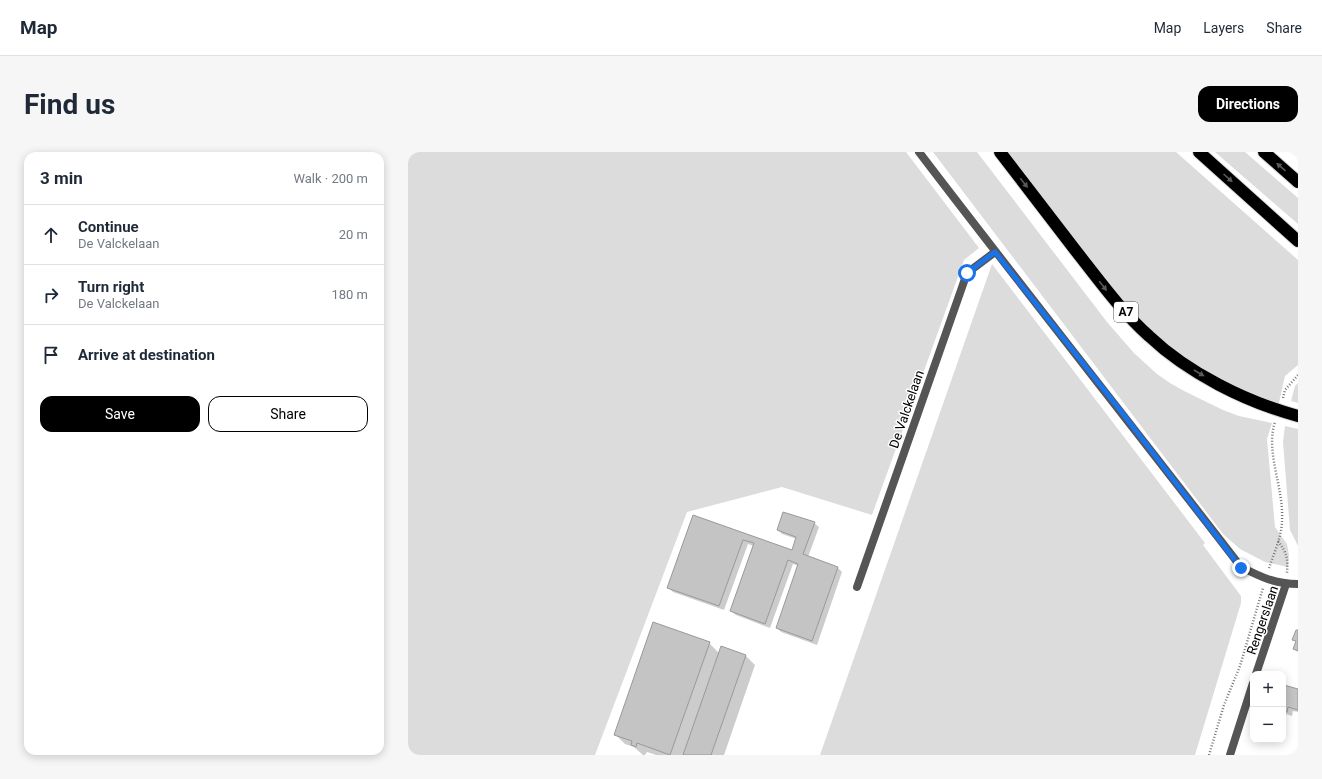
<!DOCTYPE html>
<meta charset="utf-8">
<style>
:root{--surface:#fff;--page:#f6f6f7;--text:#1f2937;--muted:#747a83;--line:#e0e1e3;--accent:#000}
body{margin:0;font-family:Roboto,sans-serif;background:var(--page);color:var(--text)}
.controls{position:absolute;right:12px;bottom:12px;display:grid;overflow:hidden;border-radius:8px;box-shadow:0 2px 10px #0003}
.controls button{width:36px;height:36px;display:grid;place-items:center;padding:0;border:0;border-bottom:1px solid var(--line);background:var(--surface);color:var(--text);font:20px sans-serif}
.stop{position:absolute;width:12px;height:12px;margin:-9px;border:3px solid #1a73e8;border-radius:50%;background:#fff}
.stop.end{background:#1a73e8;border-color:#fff;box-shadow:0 1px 4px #0008}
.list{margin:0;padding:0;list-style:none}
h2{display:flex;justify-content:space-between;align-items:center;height:52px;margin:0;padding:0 16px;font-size:17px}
h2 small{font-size:13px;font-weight:400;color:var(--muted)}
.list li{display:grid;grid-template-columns:26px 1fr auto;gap:12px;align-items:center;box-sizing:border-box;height:60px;padding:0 16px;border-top:1px solid var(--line)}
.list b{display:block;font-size:15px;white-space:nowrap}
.list p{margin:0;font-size:13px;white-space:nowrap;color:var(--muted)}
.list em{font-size:13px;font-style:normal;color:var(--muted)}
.actions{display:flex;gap:8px;padding:12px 16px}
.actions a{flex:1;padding:9px 0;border:1px solid var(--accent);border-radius:12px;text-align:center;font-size:14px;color:var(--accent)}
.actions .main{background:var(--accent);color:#fff}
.icon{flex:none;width:22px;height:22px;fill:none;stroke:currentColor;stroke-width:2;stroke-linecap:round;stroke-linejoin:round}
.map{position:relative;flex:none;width:890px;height:603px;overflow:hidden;border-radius:12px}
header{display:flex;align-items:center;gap:24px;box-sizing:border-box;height:56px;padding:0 20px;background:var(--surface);border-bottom:1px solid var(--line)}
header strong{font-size:19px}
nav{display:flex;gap:22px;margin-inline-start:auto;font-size:14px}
.intro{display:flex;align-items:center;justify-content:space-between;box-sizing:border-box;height:96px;padding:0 24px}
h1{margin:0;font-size:28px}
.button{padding:10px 18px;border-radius:12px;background:var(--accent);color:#fff;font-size:14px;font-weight:700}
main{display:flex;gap:24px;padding:0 24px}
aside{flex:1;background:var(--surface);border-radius:12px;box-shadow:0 2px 10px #0003}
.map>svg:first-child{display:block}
.green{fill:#dcdcdc}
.shadow{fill:#0003}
.building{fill:#c4c4c4;stroke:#999}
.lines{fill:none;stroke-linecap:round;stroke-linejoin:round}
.motorway-casing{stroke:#dbdbdb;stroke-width:14}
.path{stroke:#777;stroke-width:2.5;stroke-dasharray:1 2;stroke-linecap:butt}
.service{stroke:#555;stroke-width:8}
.minor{stroke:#555;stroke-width:8}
.motorway{stroke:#000;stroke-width:12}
.oneway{fill:#595959}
.route{stroke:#1a73e8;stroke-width:5}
.labels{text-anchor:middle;stroke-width:3;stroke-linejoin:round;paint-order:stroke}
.shield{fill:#fff;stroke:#4c4c4c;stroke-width:1}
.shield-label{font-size:12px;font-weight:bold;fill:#000}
.street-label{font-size:13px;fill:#000;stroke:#fff}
</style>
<header>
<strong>Map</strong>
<nav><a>Map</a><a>Layers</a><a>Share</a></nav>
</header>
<div class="intro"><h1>Find us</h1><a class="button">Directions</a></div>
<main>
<aside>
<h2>3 min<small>Walk · 200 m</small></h2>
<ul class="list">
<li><svg class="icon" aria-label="ahead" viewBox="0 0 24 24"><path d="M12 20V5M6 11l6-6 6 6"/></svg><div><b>Continue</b><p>De Valckelaan</p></div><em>20 m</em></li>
<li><svg class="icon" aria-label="right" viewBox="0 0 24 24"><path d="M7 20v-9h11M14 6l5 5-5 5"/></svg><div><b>Turn right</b><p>De Valckelaan</p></div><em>180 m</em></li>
<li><svg class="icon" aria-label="arrive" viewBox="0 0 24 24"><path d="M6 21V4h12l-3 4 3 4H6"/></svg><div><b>Arrive at destination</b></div></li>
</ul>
<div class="actions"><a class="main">Save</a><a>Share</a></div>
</aside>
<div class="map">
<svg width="890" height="603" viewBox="0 0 890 603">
<rect width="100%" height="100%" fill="#fff"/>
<!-- green -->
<g class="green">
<polygon points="0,0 498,0 571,96 556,108 464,363 374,335 279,360 187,603 0,603"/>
<polygon points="525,0 569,0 699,170 726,201 749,222 762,231 776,239 815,258 831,264 864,271 859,287 867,375 879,392 881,403 880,415 857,410 832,397 815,382"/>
<polygon points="599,0 768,0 890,108 890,213 877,224 870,255 780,214 723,162"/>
<polygon points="807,0 837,0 890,46 890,72"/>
<polygon points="584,112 797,391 795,393 833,444 833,451 787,603 412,603"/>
<polygon points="890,231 890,251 883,249 887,234"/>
<polygon points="877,274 890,277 890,394 882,378 875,290"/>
</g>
<!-- shadow -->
<g class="shadow">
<polygon points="285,364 384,400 389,387 374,382 370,378 406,371 411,375 400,405 430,416 434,420 409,493 373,480 369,476 391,414 385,412 362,476 328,463 323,459 346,394 340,392 316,458 265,440 260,435"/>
<polygon points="301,491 311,501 313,495 338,504 347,513 316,603 248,603 239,600 237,603 235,603 226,595 217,592 208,583"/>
<polygon points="875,538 890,538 890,560 885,559 884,564 875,561"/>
</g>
<!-- building -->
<g class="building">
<polygon points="375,360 407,370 395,402 430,415 404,489 368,476 390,412 380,408 357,472 322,459 346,391 335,388 311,454 259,436 285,363 384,398 388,385 369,378"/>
<polygon points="245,470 302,490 262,603 229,591 228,595 223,593 224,589 206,583"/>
<polygon points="888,478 890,478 890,499 885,497 888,489 884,488"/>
<polygon points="313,494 338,503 303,603 275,603"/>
<polygon points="876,533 890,537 890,558 880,555 879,560 875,559 875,537"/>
</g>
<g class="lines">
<defs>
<g id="motorway">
<path d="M592 0C617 33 643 66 668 99 691 128 713 159 741 184 780 221 838 250 890 264"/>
<polyline points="791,0 890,89"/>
<polyline points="856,0 890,30"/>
</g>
</defs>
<!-- motorway casing -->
<use href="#motorway" class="motorway-casing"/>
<!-- path -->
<g class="path">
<polyline points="875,246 877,238 890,223"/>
<path d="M870 389C879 401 880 406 879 421"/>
<path d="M861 416C866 401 874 384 874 368 876 336 857 300 867 270"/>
<polyline points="801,603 816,553 832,514 855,436"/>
</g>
<!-- service -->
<polyline class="service" points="449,435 559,121 587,100"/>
<!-- minor -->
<g class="minor">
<path d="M511 0C617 139 726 276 833 415 853 425 867 432 890 432"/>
<polyline points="848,522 878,432"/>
<polyline points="822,603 845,531"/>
</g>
<!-- motorway -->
<use href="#motorway" class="motorway"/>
</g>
<!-- one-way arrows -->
<defs><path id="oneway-solid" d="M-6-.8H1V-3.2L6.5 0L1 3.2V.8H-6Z"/></defs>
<g class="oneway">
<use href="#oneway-solid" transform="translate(873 15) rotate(-139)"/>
<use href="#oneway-solid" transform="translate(820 26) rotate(42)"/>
<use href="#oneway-solid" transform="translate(616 31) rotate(52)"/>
<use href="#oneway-solid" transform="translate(695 134) rotate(52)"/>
<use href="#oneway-solid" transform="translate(791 221) rotate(30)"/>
</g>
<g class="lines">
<!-- route -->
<polyline class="route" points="559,121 587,100 712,258 833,416"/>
</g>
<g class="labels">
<!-- shield labels -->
<rect class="shield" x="706" y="150" width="24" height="20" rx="3"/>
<g class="shield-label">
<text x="718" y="164">A7</text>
</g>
<!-- street labels -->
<g class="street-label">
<text transform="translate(498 257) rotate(-71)" y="5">De Valckelaan</text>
<text transform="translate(854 468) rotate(-71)" y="5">Rengerslaan</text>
</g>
</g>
</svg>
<div class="controls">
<button>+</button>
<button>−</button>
</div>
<div class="stop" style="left:559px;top:121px"></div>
<div class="stop end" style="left:833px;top:416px"></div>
</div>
</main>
